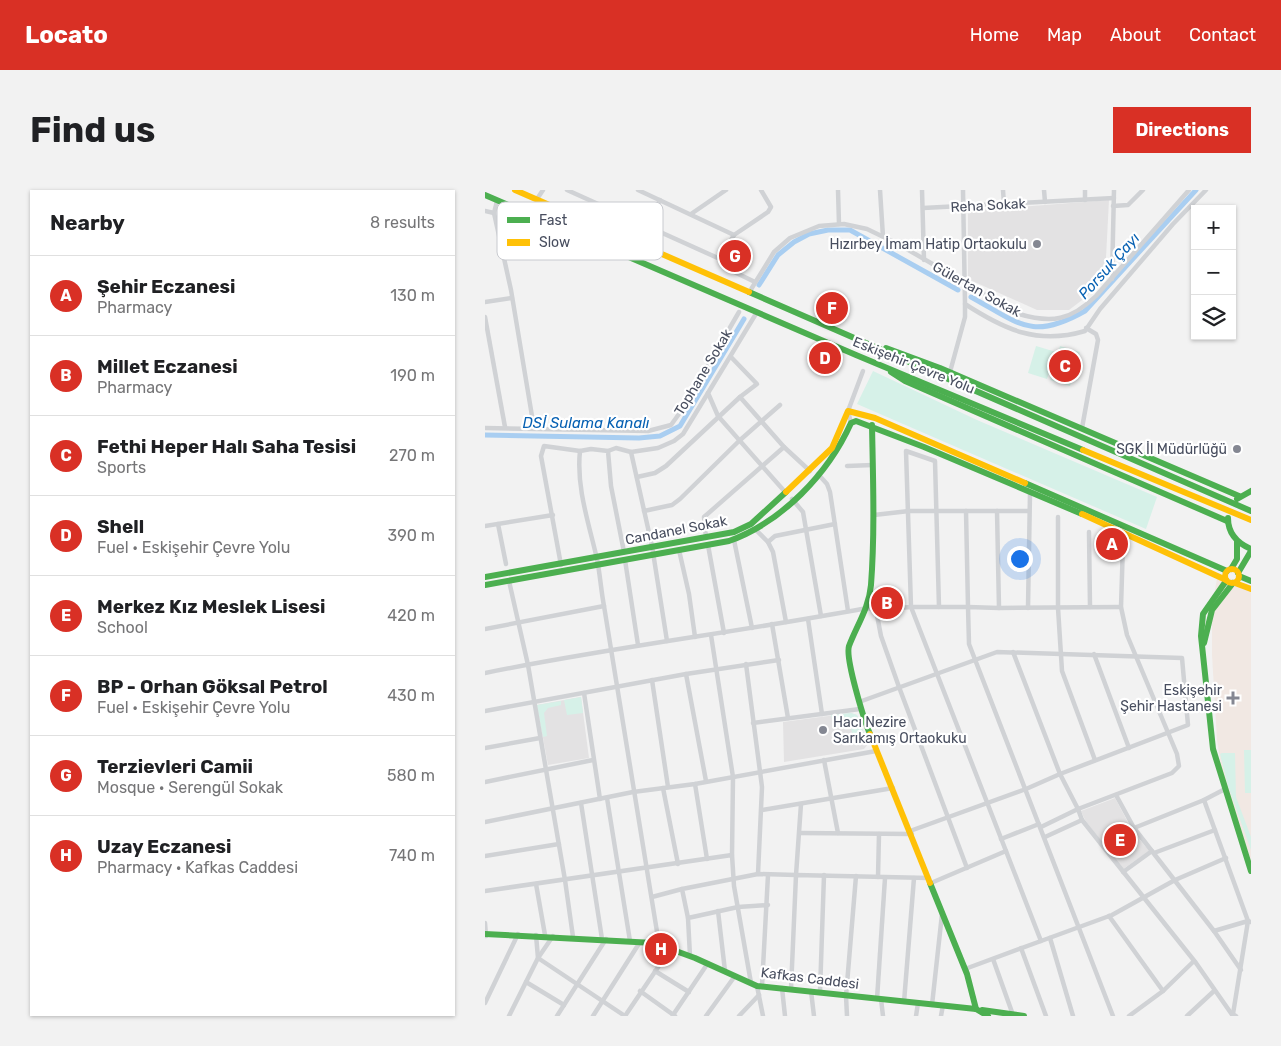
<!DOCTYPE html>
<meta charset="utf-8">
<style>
:root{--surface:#fff;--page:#f2f2f2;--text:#202124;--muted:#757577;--line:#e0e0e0;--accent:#d93025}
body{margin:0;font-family:Rubik,sans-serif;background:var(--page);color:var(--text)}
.controls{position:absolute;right:15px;top:15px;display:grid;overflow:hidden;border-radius:0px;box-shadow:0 1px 4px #0004}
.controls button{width:45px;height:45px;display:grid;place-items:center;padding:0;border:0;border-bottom:1px solid var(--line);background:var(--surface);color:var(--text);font:25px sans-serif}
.you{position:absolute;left:534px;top:368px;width:18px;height:18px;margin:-12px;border:4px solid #fff;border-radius:50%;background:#1a73e8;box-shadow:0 0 0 8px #1a73e833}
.badge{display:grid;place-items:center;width:32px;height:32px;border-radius:50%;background:var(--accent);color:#fff;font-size:16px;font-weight:700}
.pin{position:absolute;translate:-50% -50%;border:2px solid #fff;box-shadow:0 1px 5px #0006}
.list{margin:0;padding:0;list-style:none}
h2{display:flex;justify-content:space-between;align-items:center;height:65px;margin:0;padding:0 20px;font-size:21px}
h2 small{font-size:16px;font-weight:400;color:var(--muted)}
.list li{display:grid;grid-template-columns:32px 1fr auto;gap:15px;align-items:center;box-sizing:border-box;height:80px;padding:0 20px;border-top:1px solid var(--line)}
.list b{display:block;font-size:19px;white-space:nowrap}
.list p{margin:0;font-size:16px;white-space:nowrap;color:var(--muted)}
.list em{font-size:16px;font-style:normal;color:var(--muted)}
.icon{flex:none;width:28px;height:28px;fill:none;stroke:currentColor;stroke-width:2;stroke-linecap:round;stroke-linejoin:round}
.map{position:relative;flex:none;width:766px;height:826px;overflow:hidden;border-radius:0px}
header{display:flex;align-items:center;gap:30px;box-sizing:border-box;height:70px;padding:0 25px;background:var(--accent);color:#fff}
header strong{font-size:24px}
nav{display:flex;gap:28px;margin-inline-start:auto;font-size:18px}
.intro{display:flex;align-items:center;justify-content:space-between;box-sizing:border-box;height:120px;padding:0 30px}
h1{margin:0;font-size:35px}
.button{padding:12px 22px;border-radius:0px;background:var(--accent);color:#fff;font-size:18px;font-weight:700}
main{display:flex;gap:30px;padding:0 30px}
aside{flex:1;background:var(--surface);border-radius:0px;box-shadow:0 1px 4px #0004}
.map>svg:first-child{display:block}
.education{fill:#e3e2e3}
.medical{fill:#f1e8e3}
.green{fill:#d6f1e8}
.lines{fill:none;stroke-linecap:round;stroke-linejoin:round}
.canal{stroke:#a9cef1;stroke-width:5}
.street{stroke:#d0d2d5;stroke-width:4.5}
.fast{stroke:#4caf50;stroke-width:6}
.slow{stroke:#ffc107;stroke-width:6}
.poi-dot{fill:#848792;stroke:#fff;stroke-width:2}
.labels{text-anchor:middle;stroke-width:4.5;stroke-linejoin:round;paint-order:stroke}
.street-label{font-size:14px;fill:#484e5f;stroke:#fff}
.poi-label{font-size:14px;fill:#484e5f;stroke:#fff;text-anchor:end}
.water-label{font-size:15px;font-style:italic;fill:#0761b3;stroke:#fff}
.key{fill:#fff;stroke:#c8cacf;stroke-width:1}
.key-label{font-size:14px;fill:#484e5f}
</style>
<header>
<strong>Locato</strong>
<nav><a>Home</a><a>Map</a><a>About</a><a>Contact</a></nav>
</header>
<div class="intro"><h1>Find us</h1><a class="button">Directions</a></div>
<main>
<aside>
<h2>Nearby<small>8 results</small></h2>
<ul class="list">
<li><span class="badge">A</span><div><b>Şehir Eczanesi</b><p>Pharmacy</p></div><em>130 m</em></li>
<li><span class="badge">B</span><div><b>Millet Eczanesi</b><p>Pharmacy</p></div><em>190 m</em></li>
<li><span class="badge">C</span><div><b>Fethi Heper Halı Saha Tesisi</b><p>Sports</p></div><em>270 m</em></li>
<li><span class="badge">D</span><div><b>Shell</b><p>Fuel · Eskişehir Çevre Yolu</p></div><em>390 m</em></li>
<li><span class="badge">E</span><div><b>Merkez Kız Meslek Lisesi</b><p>School</p></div><em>420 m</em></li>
<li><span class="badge">F</span><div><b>BP - Orhan Göksal Petrol</b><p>Fuel · Eskişehir Çevre Yolu</p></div><em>430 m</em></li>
<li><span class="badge">G</span><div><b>Terzievleri Camii</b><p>Mosque · Serengül Sokak</p></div><em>580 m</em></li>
<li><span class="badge">H</span><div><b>Uzay Eczanesi</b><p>Pharmacy · Kafkas Caddesi</p></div><em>740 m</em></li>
</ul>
</aside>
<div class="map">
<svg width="766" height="826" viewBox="0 0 766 826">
<rect width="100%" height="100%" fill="#f2f2f2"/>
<!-- education -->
<g class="education">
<polygon points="624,10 620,87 601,107 584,120 552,120 483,89 483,21"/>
<polygon points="96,507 104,568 63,575 52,515"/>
<polygon points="366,523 372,525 383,554 379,559 299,572 298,532"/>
<polygon points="630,608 647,640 664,661 638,679 600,630 596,621"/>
</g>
<!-- medical -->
<polygon class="medical" points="733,383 766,398 766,670 740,599 732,550 727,465 727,416"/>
<!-- green -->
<g class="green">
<polygon points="551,156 571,162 562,189 543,183"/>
<polygon points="575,156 595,162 585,196 565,190"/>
<polygon points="388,181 492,230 672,307 661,339 372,214"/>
<polygon points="96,507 98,523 82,525 79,510"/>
<polygon points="76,511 76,515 63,518 59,523 62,546 58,547 52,515"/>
<polygon points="366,523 372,525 381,549 362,552 361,545 367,543 365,531 348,532 346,525"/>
<polygon points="759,560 766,560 766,603 760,603"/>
<polygon points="737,563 750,563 751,607 766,647 766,660 743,596 735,564"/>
</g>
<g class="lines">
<!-- canal -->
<g class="canal">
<polyline points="274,95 293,65 309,52 324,44 343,40 365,40 473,100"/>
<path d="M486 107C535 134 547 151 600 121L711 0"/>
<polyline points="0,245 154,248 175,246 195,236 259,129"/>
</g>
<!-- street -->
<g class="street">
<polyline points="82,0 235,69 239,77 270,92"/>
<polyline points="153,0 249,45"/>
<polyline points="353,0 354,34"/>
<polyline points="395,0 398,47"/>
<polyline points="437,0 439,70"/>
<path d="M478 0 480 114C520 140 553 155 600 141L615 119 688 34 721 0"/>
<polyline points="518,0 519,14"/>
<polyline points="559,0 560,12"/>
<polyline points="600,0 600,10"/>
<polyline points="52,9 58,0"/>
<polyline points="12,11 9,23 26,100 49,238"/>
<polyline points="628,16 643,15 658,0"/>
<polyline points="438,18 629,8"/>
<polyline points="0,21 9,23"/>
<polyline points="206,24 241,0"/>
<polyline points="162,36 175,10"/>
<polyline points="235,69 249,45 283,22 286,17 276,0"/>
<polyline points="627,89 629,0"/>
<path d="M265 101 289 62 305 48 334 36 359 34 382 39 413 54 534 124C567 134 586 130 611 106L704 0"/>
<polyline points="0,112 27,108"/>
<polyline points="272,122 223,203 233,226 301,303"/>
<polyline points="0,127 20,237"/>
<polyline points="465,182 480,127 480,114"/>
<polyline points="366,233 363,221 378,181"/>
<polyline points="0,238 163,241 186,235 199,217 254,122"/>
<polyline points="597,238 613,150 611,144 601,138"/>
<polyline points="299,257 325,281"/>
<polyline points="123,261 131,258 146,262 173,258 189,251 198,244 223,203"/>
<polygon points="421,261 450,271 454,417 426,417"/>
<polyline points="146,262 167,356 182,451"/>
<polyline points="362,276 388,275"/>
<polyline points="333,284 342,294 345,302 363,421"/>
<polyline points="152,287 170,283 181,276 255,207 272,194 246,167"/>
<polyline points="307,309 318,322 336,426"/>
<polyline points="159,321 187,315 195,309 254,251 295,215"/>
<polyline points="512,321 544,321"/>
<polyline points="389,325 424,321 512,321 514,418 483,417 484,454 628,826"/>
<polyline points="573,327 573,418 577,481 610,570"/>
<polyline points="13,334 21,374"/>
<polyline points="0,336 68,325"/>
<polyline points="271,340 283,352 288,362 301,432"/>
<polyline points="604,342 605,417"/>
<polyline points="221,348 219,327 299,257 255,207"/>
<polyline points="249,350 267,438"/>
<polyline points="283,352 290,346 350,334"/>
<polyline points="223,355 239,443"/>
<polyline points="194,360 204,404 210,447"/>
<polyline points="140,370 153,455"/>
<polyline points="76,375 56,266 59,256 95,261"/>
<polyline points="24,391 43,475 80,690 88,747"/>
<path d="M119 416C116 400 115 384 112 369 104 334 91 297 95 261L106 259 123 261 126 296 139 362"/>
<polyline points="454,417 483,417 481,321"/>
<polyline points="514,418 636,417"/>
<polyline points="543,418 545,303"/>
<polyline points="391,420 396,446 414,497 482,678"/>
<polyline points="323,429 337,524"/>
<polyline points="287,434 303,528"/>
<polyline points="0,439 119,416 174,754"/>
<polyline points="226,445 248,587 247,665"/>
<polyline points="528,462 575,584 593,619 687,583 694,576 692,564 642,445 636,417 638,354"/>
<polyline points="609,464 644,558"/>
<polyline points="261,474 277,597 273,684"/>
<path d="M0 483C127 457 255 442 382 418L391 420 426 417 556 751 627 725 690 690 741 668"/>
<polyline points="201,484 221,591"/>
<polyline points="167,490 183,597"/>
<polyline points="99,503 115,609"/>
<polyline points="374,512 512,462 697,468 703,535 575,584 541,599 425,641"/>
<polyline points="0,521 201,484 294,470"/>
<polyline points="268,533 375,519"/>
<polyline points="0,558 55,548"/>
<polyline points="339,570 353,643"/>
<polyline points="0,592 108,570"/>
<polyline points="210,594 222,669"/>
<polyline points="178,598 193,674"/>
<polyline points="631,605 649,638 719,610 763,731 766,732"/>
<polyline points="122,608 145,751"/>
<polyline points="719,610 740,599"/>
<polyline points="96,613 117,749"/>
<polyline points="277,620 408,598"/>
<polyline points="0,632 148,602 210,594 391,561"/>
<polyline points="556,637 593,619 597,630 711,773 748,826"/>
<polyline points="649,638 729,741 756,780"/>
<polyline points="315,643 427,644"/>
<polyline points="560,647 597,630"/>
<polyline points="516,649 554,634"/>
<polyline points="669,663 730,640"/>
<polyline points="0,666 74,654"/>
<polyline points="638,682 667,661"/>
<polyline points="393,687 394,644"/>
<polyline points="446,693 521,661"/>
<polyline points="51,694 60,745"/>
<polyline points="0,701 247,665 249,696 266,793"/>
<polyline points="167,707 197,699"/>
<polyline points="233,721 240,781"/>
<polyline points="624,726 678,801 644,826"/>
<polyline points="203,728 197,699 273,684 311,685 316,614"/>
<polyline points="0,733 1,746"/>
<polyline points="729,741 763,731 748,824 751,826"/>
<polyline points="68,746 53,768 140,826"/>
<polyline points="565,748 588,826"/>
<polyline points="536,758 561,826"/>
<polyline points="205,766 203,728 253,717 283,715"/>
<polyline points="508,769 528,825"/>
<polyline points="480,779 556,751"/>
<polyline points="170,781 204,802"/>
<polyline points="41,792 79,815"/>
<polyline points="272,796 278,826"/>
<polyline points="277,796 283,685"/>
<polyline points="297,798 300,826"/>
<polyline points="306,799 311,685 444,688"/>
<polyline points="155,801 190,826"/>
<polyline points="326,801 329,826"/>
<polyline points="678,801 709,771"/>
<polyline points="335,802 339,685"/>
<polyline points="392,809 400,688"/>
<polyline points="396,809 398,826"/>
<polyline points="419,812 429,688"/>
<polyline points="0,813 33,744"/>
<polyline points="447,815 457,724"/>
<polyline points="188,825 223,773"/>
<polyline points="24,826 53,768 51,745"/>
<polyline points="72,826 121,749"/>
<polyline points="108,826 155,752"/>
<polyline points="140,826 186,758"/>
<polyline points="221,826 250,786"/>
<polyline points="254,826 274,805"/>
<polyline points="362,826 361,806 371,686"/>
<polyline points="431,826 433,813"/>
<polyline points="456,826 458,815"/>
<polyline points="702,826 729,801"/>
</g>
<!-- fast -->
<g class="fast">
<polyline points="0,5 371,165 598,260"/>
<polyline points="264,102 766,321"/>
<polyline points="401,158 455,178 754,306"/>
<polyline points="406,182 420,191 742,331"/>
<polyline points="540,293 742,381"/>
<polyline points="752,309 766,301"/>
<path d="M743 328C743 344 752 353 766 359"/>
<polyline points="746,379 752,369 752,352"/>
<polyline points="753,383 766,361"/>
<polyline points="754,386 766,391"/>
<polyline points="0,387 249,342 266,334 301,302"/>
<polyline points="741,391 718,424 716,446 728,559 766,681"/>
<path d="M0 395 244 351C297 332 343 284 366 233L371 231 439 257 597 324"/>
<polyline points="719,453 727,420 748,393"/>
<path d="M385 544C379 530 360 468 364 456 372 435 384 418 386 395 390 342 388 288 387 235"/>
<polyline points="445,693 482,784 491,819"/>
<polyline points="0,744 169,753 210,768 272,796 491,819 503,826"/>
<polyline points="497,820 539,826"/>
</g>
<!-- slow -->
<g class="slow">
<polyline points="30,0 264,102"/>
<polyline points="598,260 766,330"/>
<polyline points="301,302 347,258 363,221 390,228 540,293"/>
<polyline points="597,324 741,390"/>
<circle cx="747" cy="386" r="7"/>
<polyline points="750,393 766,399"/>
<polyline points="385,544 445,693"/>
</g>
</g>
<!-- markers -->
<g class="poi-dot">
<circle cx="552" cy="54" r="5"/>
<circle cx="752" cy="259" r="5"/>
<path d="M745.5 500.5h5v5h5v5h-5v5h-5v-5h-5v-5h5z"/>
<circle cx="338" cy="540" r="5"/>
</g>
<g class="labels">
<!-- street labels -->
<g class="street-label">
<text transform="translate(503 15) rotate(-3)" y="5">Reha Sokak</text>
<text transform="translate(492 99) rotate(29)" y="5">Gülertan Sokak</text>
<text transform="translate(429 175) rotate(22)" y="5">Eskişehir Çevre Yolu</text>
<text transform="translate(218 182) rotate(-59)" y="5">Tophane Sokak</text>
<text transform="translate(191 340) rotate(-11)" y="5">Candanel Sokak</text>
<text transform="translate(325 788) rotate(7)" y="5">Kafkas Caddesi</text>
</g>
<!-- poi labels -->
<g class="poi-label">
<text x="542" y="59">Hızırbey İmam Hatip Ortaokulu</text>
<text x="742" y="264">SGK İl Müdürlüğü</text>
<text x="737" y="505">Eskişehir<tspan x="737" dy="16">Şehir Hastanesi</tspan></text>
<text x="348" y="537" text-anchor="start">Hacı Nezire<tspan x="348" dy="16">Sarıkamış Ortaokuku</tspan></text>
</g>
<!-- water labels -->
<g class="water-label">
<text transform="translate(624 76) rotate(-48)" y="5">Porsuk Çayı</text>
<text x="101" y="238">DSİ Sulama Kanalı</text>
</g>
</g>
<!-- legend -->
<rect x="12" y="12" width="166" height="58" rx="8" class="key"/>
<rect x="22" y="27" width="23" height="6" fill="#4caf50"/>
<rect x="22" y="49" width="23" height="7" fill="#ffc107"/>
<g class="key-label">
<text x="54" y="35">Fast</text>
<text x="54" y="57">Slow</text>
</g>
</svg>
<div class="controls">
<button>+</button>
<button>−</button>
<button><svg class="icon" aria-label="layers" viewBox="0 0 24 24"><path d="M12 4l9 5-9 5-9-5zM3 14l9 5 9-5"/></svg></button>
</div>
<div class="you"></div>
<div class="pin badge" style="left:627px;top:354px">A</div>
<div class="pin badge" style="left:402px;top:413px">B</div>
<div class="pin badge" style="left:580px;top:176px">C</div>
<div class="pin badge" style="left:340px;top:168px">D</div>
<div class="pin badge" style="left:635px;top:650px">E</div>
<div class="pin badge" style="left:347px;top:118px">F</div>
<div class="pin badge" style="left:250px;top:66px">G</div>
<div class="pin badge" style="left:176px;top:759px">H</div>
</div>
</main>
